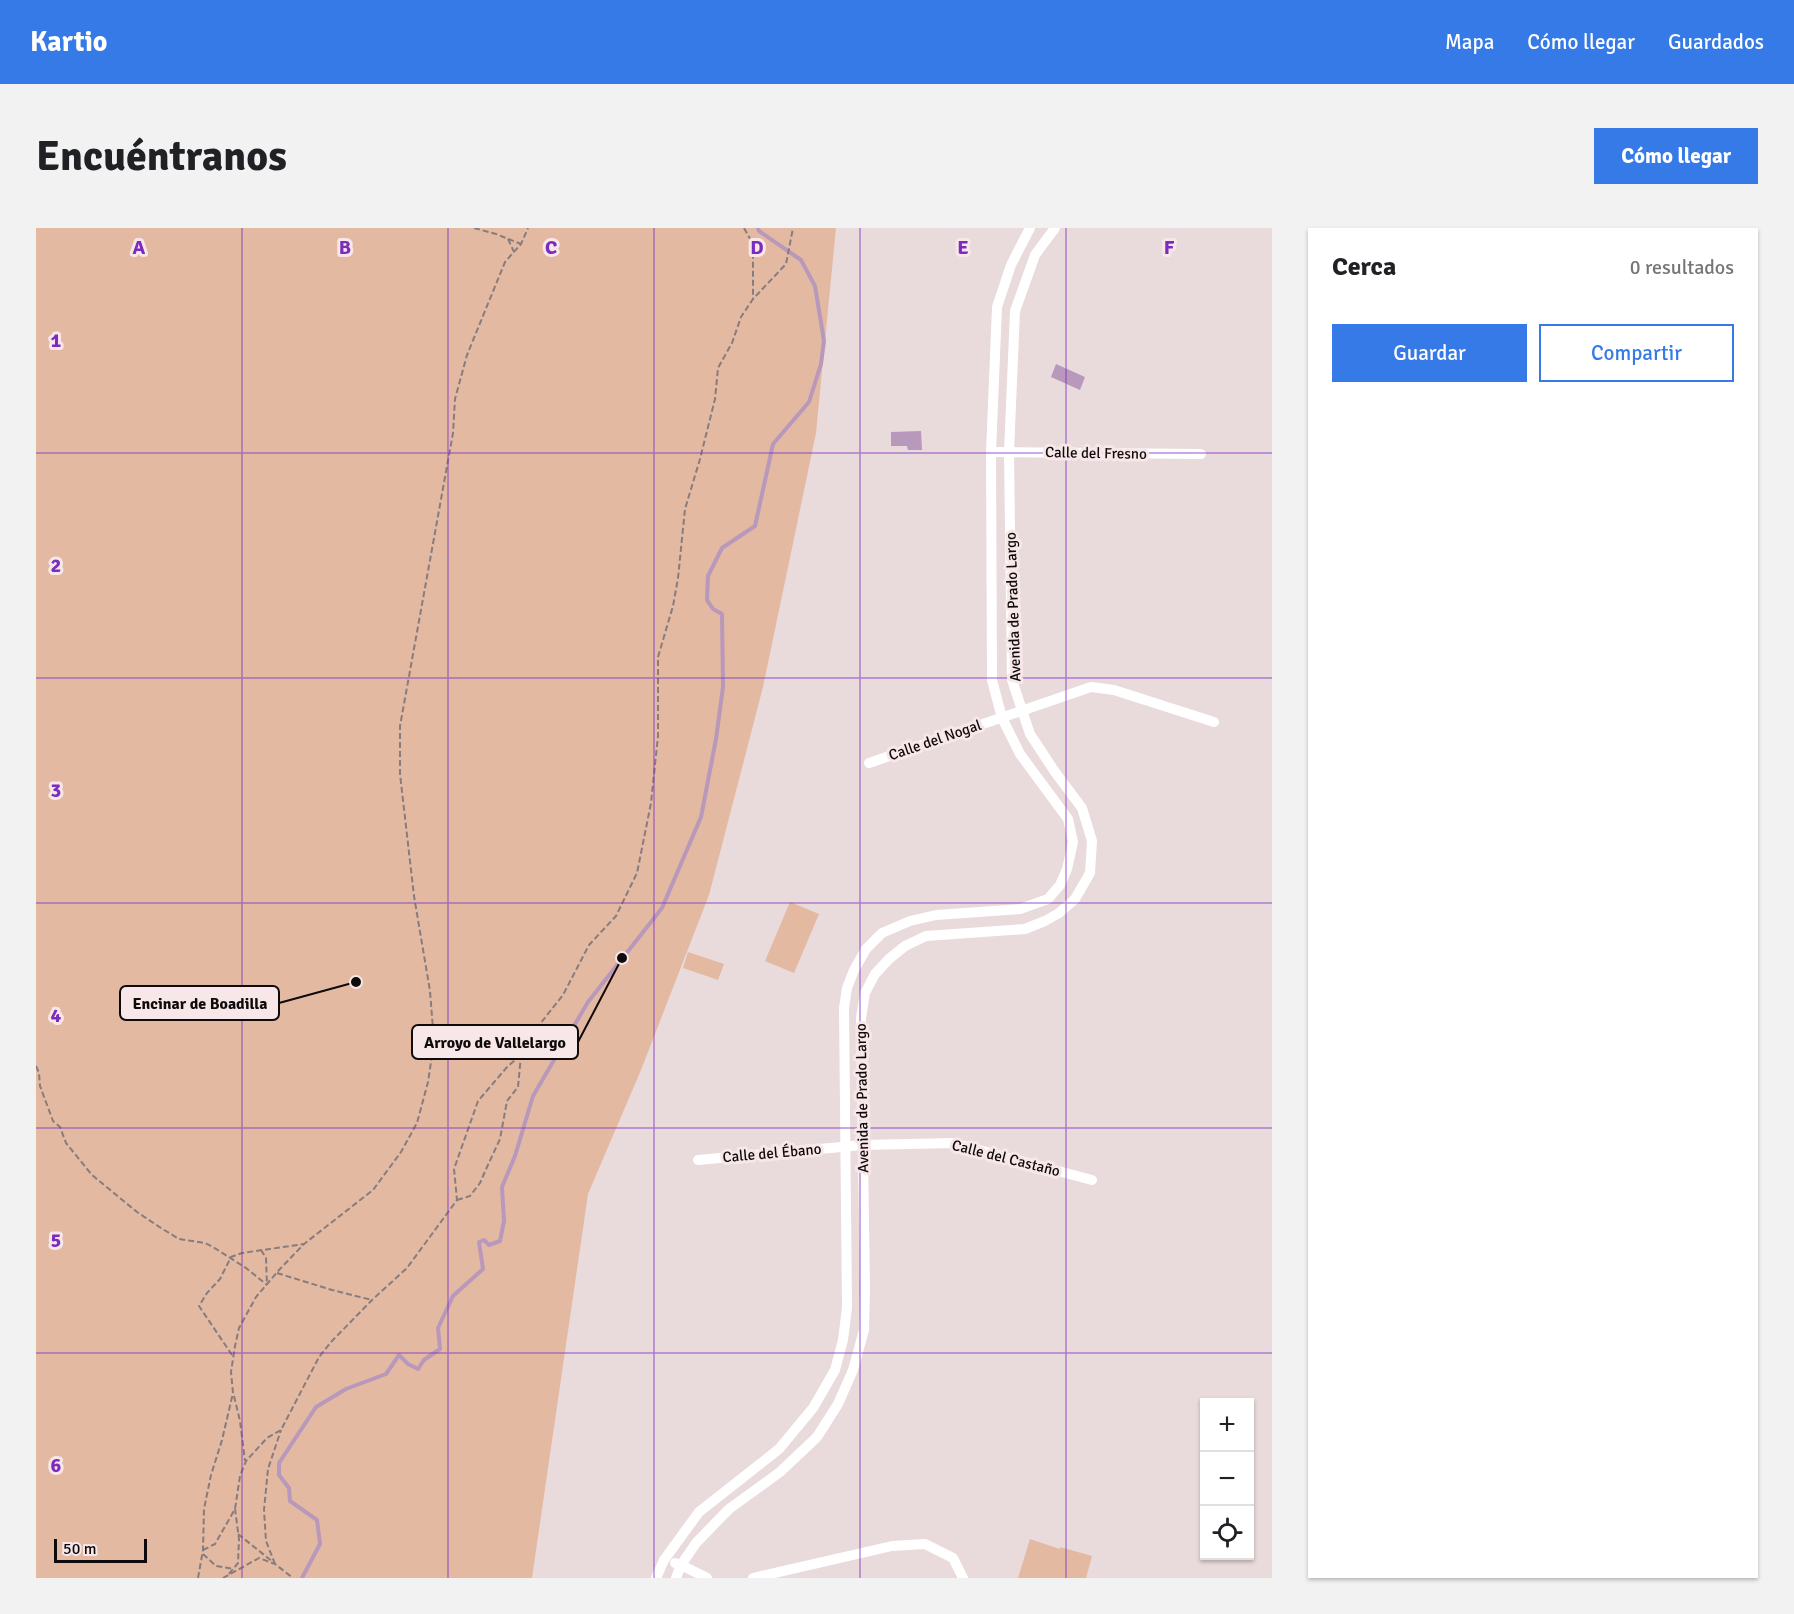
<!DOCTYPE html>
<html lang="es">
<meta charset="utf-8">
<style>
:root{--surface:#fff;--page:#f2f2f2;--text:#202124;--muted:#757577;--line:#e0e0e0;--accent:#357ae7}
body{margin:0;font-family:Signika,sans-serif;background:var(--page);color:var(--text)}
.controls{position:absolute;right:18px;bottom:18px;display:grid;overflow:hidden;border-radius:0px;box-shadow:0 2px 4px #0004}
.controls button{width:54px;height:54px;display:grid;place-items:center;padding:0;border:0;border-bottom:2px solid var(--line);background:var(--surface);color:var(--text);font:30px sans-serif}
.scale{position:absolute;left:18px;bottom:15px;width:93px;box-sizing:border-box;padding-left:6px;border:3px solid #0f0a0b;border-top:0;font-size:16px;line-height:21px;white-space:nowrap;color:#0f0a0b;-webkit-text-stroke:4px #f7e7e9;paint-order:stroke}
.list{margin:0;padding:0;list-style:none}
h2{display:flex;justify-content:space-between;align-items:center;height:78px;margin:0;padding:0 24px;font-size:26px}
h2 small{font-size:20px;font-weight:400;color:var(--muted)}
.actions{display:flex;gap:12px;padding:18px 24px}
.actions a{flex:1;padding:14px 0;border:2px solid var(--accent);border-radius:0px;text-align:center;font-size:21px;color:var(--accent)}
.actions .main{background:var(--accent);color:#fff}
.icon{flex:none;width:33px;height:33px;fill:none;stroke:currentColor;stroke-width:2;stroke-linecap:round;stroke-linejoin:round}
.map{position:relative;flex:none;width:1236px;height:1350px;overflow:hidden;border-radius:0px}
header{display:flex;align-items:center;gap:36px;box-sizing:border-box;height:84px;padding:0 30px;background:var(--accent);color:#fff}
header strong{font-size:28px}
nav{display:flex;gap:33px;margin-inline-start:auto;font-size:21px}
.intro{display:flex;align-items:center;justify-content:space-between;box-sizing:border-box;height:144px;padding:0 36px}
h1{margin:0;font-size:42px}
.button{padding:15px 27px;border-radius:0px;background:var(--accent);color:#fff;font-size:21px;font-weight:700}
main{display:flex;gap:36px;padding:0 36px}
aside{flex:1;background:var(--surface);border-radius:0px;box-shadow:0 2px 4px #0004}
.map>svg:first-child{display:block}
.green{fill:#e4b9a2}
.water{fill:#b898bb}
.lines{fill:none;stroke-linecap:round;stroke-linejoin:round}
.stream{stroke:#b898bb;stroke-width:4}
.path{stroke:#877c7e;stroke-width:2;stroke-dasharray:6 3;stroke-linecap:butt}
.street{stroke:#fff;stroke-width:10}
.grid{fill:none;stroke:#7b2cbf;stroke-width:1.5;stroke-opacity:0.55}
.labels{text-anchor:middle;stroke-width:6;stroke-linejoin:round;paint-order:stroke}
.street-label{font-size:15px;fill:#0f0a0b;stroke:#f7e7e9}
.grid-label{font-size:20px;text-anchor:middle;font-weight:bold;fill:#7b2cbf;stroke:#f7e7e9;stroke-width:6;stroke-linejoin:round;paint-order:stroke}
.leader{fill:none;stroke:#0f0a0b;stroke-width:2}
.callout-dot{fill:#0f0a0b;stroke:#f7e7e9;stroke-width:2}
.callout{fill:#f7e7e9;stroke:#0f0a0b;stroke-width:2}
.callout-label{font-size:16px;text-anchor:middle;font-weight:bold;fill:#0f0a0b}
</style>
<header>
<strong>Kartio</strong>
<nav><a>Mapa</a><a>Cómo llegar</a><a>Guardados</a></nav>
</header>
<div class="intro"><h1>Encuéntranos</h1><a class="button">Cómo llegar</a></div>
<main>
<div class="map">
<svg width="1236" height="1350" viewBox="0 0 1236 1350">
<rect width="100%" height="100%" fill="#e9dadc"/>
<!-- green -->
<g class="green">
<polygon points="0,0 800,0 780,205 727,459 673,667 605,842 552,966 496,1350 0,1350"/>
<polygon points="754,674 783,686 758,745 729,733"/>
<polygon points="652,724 688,736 682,752 647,740"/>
<polygon points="994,1311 1024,1321 1024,1319 1056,1328 1050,1350 982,1350"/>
</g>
<!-- water -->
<g class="water">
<polygon points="1020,136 1049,149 1044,162 1015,149"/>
<polygon points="885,203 886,222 872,222 871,218 855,218 855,204"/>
</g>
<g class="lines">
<!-- stream -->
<polyline class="stream" points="266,1350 284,1316 281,1292 254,1273 253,1260 243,1247 243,1235 280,1179 310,1161 350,1146 363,1127 372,1136 382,1141 388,1132 404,1121 402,1100 417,1068 447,1041 443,1014 448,1012 453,1017 464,1013 468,993 466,959 479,928 497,868 552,774 626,680 665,589 680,511 687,459 686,386 677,381 671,372 672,348 686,320 719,298 737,216 773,174 785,136 788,113 779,58 765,32 723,3 722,0"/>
<!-- path -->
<g class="path">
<polyline points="438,0 460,6 485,16"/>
<polyline points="708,0 717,16 717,71"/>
<polyline points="472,11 478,24"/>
<polyline points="0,838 3,845 4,858 17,893 24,899 30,915 56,947 101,984 125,1000 143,1011 169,1015 177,1019 210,1040 231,1057"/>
<polyline points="421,972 434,968 444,955 451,939 464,911 471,873 482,859 485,827"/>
<polyline points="225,1022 230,1030 231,1057"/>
<polyline points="241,1045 296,1062 336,1072"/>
<polyline points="196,1127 163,1078 171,1065 184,1051 195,1029 206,1025 268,1016"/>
<polyline points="198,1168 204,1193 209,1233"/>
<polyline points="202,1306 237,1334"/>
<polyline points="167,1322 179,1316 199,1281 204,1248 210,1233 231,1210 245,1202 283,1129 295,1114 336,1072 371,1040 421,972 418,941 442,873 472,838 485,827 496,806 527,767 553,717 580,688 601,645 615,575 622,508 622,429 637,378 642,350 649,281 664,231 679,171 682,140 696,115 705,89 717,71 750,36 757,0"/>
<polyline points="167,1326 180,1338 198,1341"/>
<polyline points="239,1336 230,1313 228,1282 232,1241 245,1202"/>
<polyline points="193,1346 202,1335 203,1311 199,1281"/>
<polyline points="162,1350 167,1322 168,1281 175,1247 186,1212 197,1165 195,1144 199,1118 203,1100 220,1069 243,1042 268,1016 337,962 365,924 381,895 392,854 398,814 394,763 378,668 364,546 364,498 417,205 419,171 431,127 469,34 485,16 492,0"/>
<polyline points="187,1350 223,1330 239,1336 257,1350"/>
</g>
<!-- street -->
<g class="street">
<polyline points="955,224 1165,226"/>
<polyline points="833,535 1055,459 1078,462 1178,494"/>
<polyline points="662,932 827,917 917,915 1056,952"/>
<polyline points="639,1335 645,1337 671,1350"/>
<polyline points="620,1350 628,1332 663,1284 743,1221 777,1180 799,1142 807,1112 811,1079 808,780 811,760 818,742 830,721 846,705 874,693 900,687 984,681 1012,671 1024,657 1031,641 1037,614 1032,591 984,526 966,490 956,452 955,224 961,79 975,37 994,0"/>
<polyline points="640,1350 645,1337 660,1315 693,1281 744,1244 781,1209 802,1176 817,1142 828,1102 829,1061 825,790 829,765 839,746 853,731 869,718 890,708 989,701 1009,693 1023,685 1039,671 1054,645 1056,613 1046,580 1019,544 994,506 976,452 973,224 979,83 999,27 1019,0"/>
<polyline points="717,1350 856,1318 889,1316 917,1330 927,1350"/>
</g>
</g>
<!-- grid -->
<path class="grid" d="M206 0V1350M412 0V1350M618 0V1350M824 0V1350M1030 0V1350M0 225H1236M0 450H1236M0 675H1236M0 900H1236M0 1125H1236"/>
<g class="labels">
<!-- street labels -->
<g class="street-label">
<text transform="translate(1060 225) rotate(1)" y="5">Calle del Fresno</text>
<text transform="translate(977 379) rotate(-92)" y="5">Avenida de Prado Largo</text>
<text transform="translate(899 512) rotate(-19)" y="5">Calle del Nogal</text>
<text transform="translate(826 870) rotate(-91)" y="5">Avenida de Prado Largo</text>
<text transform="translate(736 925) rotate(-5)" y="5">Calle del Ébano</text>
<text transform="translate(970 930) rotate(14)" y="5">Calle del Castaño</text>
</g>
</g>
<g class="grid-label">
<text x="103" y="26">A</text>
<text x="309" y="26">B</text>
<text x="515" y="26">C</text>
<text x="721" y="26">D</text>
<text x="927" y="26">E</text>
<text x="1133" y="26">F</text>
<text x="20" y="119">1</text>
<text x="20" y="344">2</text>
<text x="20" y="569">3</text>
<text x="20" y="794">4</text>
<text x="20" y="1019">5</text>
<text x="20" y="1244">6</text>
</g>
<!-- callouts -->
<path class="leader" d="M320 754L243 775M586 730L542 814"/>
<g class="callout-dot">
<circle cx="320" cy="754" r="6"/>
<circle cx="586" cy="730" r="6"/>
</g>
<g class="callout">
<rect x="84" y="758" width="159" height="34" rx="6"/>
<rect x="376" y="797" width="166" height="34" rx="6"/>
</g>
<g class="callout-label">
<text x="164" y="781">Encinar de Boadilla</text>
<text x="459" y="820">Arroyo de Vallelargo</text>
</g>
</svg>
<div class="controls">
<button>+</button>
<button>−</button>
<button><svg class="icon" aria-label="locate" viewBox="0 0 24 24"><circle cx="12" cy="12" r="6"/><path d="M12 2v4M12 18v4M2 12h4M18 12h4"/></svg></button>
</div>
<div class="scale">50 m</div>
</div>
<aside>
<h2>Cerca<small>0 resultados</small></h2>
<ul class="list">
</ul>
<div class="actions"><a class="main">Guardar</a><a>Compartir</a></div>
</aside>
</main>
